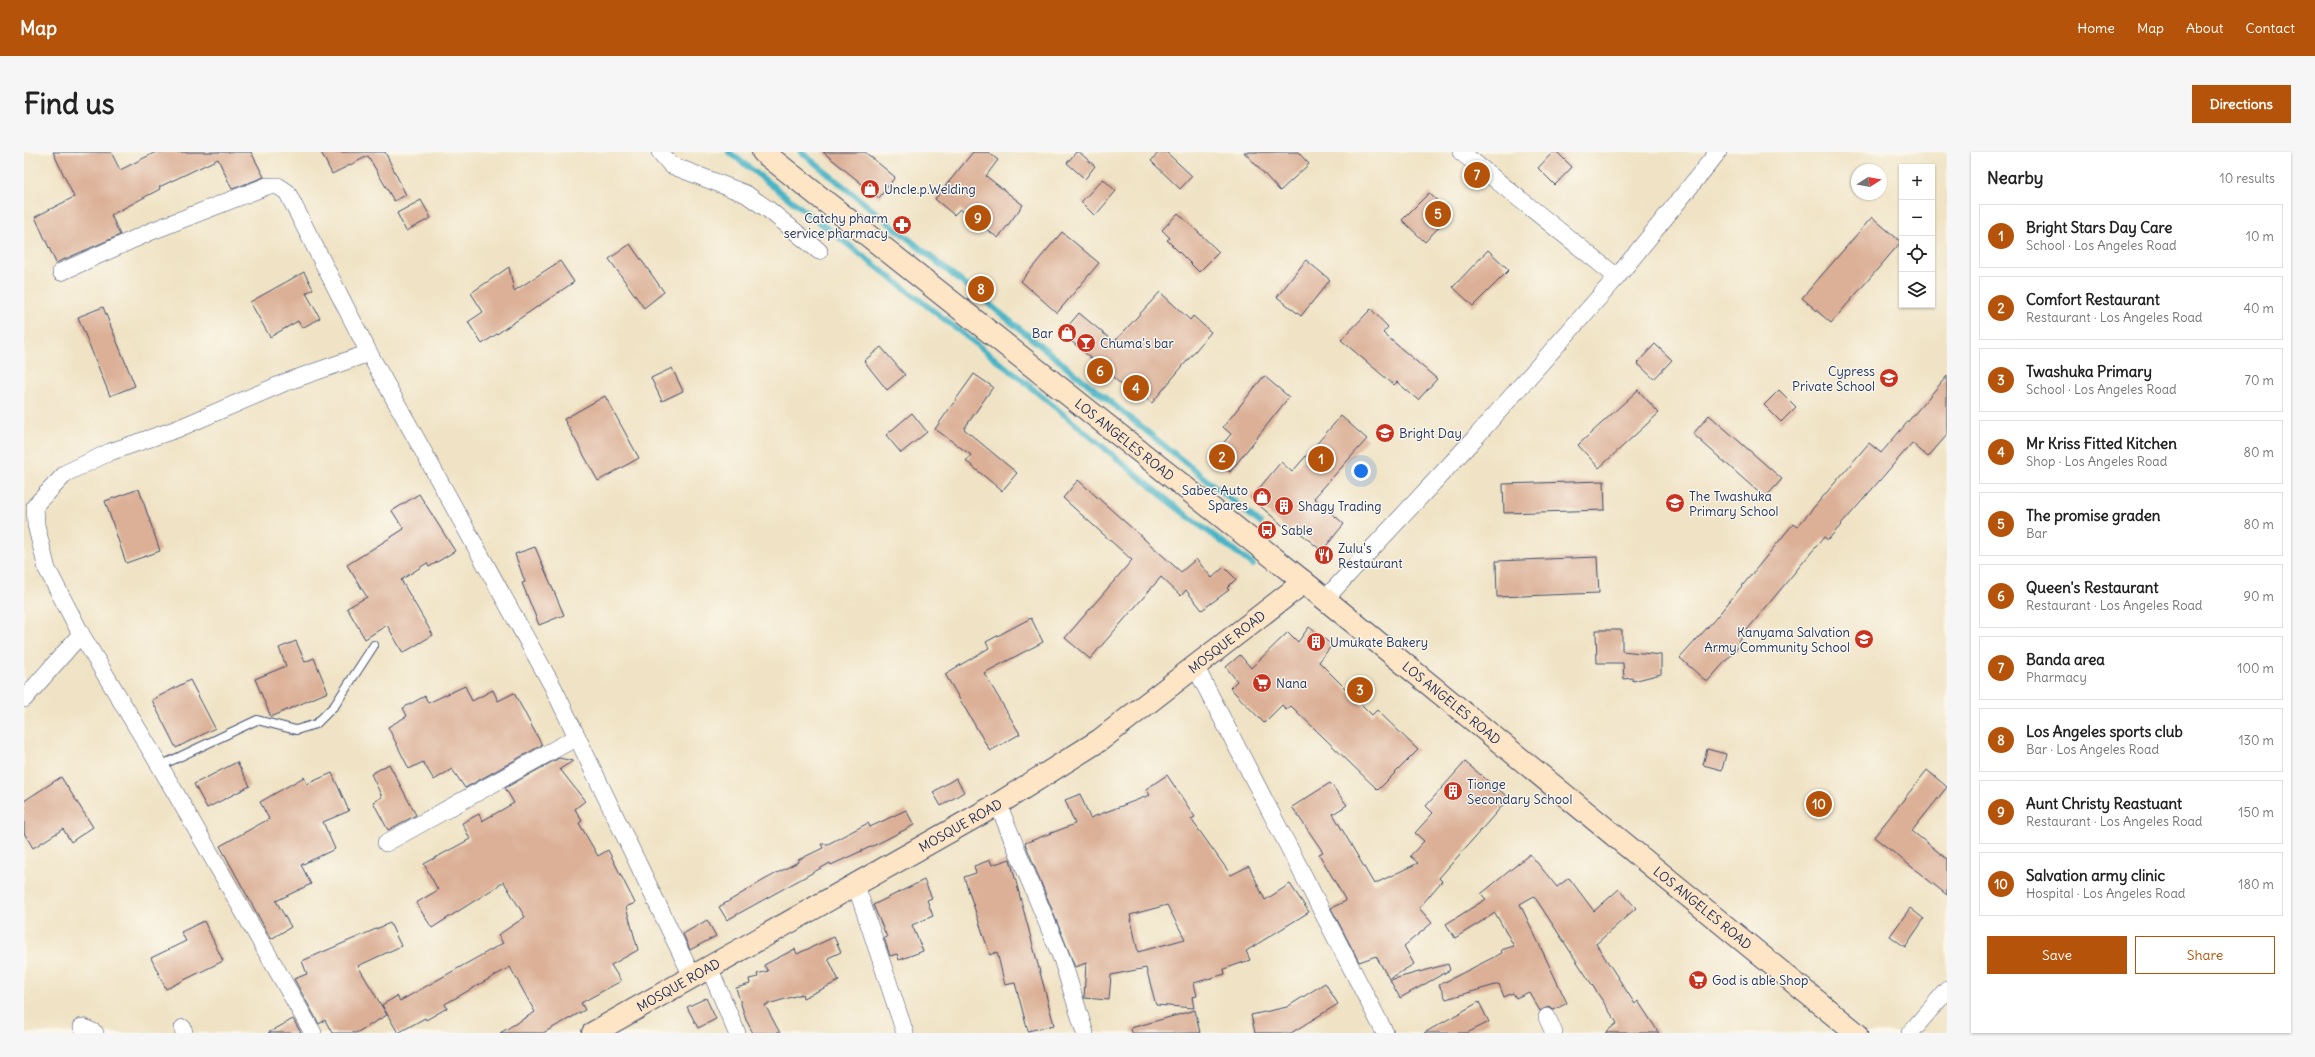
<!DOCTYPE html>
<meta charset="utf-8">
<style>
:root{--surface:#fff;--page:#f6f6f6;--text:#222;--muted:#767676;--line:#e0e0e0;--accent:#b45309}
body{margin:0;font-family:Delius,sans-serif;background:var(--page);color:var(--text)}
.controls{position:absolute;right:12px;top:12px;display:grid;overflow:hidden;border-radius:0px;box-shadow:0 1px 3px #0004}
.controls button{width:36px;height:36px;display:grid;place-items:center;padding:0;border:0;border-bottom:1px solid var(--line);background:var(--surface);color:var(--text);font:20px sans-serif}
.compass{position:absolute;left:1827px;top:12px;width:36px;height:36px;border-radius:50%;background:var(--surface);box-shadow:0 1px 3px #0004;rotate:79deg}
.you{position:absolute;left:1337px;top:319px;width:14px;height:14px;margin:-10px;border:3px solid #fff;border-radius:50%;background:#1a73e8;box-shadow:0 0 0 6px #1a73e833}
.badge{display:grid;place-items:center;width:26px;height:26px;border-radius:50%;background:var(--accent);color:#fff;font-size:13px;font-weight:700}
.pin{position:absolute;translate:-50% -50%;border:2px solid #fff;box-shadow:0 1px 4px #0006}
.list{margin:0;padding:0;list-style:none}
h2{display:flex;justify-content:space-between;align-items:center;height:52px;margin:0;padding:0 16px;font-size:17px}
h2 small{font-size:13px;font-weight:400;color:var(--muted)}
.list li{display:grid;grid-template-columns:26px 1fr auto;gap:12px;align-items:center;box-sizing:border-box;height:64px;margin:0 8px 8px;padding:0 8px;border:1px solid var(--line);border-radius:0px}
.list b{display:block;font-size:15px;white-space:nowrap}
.list p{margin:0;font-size:13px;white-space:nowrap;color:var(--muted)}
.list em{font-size:13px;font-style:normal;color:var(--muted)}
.actions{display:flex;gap:8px;padding:12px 16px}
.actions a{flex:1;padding:9px 0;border:1px solid var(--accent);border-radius:0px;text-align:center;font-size:14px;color:var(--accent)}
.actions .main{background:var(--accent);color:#fff}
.icon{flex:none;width:22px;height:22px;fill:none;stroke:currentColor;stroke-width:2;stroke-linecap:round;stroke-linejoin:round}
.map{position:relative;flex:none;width:1923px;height:881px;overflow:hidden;border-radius:0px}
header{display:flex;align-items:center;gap:24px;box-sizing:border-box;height:56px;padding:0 20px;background:var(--accent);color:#fff}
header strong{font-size:19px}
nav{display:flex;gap:22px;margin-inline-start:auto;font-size:14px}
.intro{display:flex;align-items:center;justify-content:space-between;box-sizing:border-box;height:96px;padding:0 24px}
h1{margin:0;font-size:28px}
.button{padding:10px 18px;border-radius:0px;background:var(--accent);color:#fff;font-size:14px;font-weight:700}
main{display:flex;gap:24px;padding:0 24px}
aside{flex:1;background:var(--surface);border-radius:0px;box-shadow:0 1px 3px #0004}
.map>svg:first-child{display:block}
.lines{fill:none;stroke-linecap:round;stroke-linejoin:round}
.stream{stroke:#49b4c6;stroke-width:6}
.building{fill:#dcb097;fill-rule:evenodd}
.lane-casing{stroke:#3b4a6d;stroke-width:10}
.street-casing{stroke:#3b4a6d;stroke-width:18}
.secondary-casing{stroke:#3b4a6d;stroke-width:24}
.lane{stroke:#fff;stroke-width:8}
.street{stroke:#fff;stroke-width:17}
.secondary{stroke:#fde5c5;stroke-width:22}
.labels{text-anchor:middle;stroke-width:3;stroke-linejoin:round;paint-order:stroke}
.poi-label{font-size:13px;fill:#1b2f5e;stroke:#fbf7ec;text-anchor:start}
.street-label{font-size:13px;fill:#1b2f5e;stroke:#fbf7ec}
</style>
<header>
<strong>Map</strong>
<nav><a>Home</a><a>Map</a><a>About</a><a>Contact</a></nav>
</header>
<div class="intro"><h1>Find us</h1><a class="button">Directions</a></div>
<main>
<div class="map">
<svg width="1923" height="881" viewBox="0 0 1923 881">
<rect width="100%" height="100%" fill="#fbf7ec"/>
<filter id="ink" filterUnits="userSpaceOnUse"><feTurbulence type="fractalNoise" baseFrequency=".025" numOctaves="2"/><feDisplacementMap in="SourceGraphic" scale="8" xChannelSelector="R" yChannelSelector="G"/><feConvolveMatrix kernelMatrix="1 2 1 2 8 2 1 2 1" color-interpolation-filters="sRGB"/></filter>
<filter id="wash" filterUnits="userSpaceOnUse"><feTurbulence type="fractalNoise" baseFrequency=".012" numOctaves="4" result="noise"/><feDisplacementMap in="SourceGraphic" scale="16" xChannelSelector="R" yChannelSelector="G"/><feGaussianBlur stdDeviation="0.9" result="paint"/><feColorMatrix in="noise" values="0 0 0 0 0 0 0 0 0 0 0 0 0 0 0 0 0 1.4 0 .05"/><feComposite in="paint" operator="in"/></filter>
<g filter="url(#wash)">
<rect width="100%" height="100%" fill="#f0e3c5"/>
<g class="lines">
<!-- stream -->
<g class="stream">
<polyline points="705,0 992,223 1153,356 1229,413"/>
<polyline points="777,0 1236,371"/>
</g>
</g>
<g id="blocks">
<!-- building -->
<g class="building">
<polygon points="29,0 87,0 96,18 132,0 227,0 240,25 208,37 194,7 135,35 136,37 87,63 96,83 32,111 11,65 50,45"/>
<polygon points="297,0 361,0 382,43 370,49 344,4 308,22"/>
<polygon points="799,0 841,0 871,25 855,46"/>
<polygon points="949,0 964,0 974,8 962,24 999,53 974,86 936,57 930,63 911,47"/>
<polygon points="1052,0 1055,0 1071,14 1061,27 1043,11"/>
<polygon points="1135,0 1142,0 1168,24 1156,37 1127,9"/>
<polygon points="1220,0 1274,0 1285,12 1256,39"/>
<polygon points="1529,0 1533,0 1548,15 1531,33 1514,16"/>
<polygon points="1079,27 1092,39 1071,64 1057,50"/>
<polygon points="1405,41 1427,62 1401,90 1378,68"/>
<polygon points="397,48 407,66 382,79 373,61"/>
<polygon points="1154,61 1195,100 1175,120 1143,88 1146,86 1138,78"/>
<polygon points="1848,65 1877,90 1807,171 1778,146"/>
<polygon points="1038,80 1075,111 1033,161 997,129"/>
<polygon points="606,92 640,140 620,156 585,107"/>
<polygon points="1464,98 1485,118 1449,154 1429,135"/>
<polygon points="1282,108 1306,128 1277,164 1253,145"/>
<polygon points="536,109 550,130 458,192 444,170 459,160 447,141 485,115 490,139"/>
<polygon points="280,120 289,137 282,141 296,166 278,176 274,169 246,185 226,150"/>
<polygon points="1136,140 1166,168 1169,164 1187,180 1128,251 1102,229 1098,233 1038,181 1055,161 1090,190"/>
<polygon points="79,155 111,234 86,244 54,165"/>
<polygon points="1347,157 1364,175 1359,181 1413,227 1394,248 1373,230 1370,233 1317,188"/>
<polygon points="1631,192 1648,208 1630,227 1613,211"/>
<polygon points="857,195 881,223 863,238 840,209"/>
<polygon points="648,216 659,239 638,249 627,226"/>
<polygon points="950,222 969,235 940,277 993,321 978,339 942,309 947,303 911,277"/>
<polygon points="1240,224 1265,245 1206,320 1188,305 1207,282 1199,275"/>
<polygon points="1923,224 1923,283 1904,305 1888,291 1804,388 1800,385 1714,489 1717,492 1683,530 1656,506 1691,467 1769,372 1773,375 1845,291 1857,301"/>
<polygon points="1614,238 1635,261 1575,316 1554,293"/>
<polygon points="1755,238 1772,255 1757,270 1740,253"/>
<polygon points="581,244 615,306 574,329 540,267"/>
<polygon points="888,261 903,280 877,301 862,283"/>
<polygon points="1685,263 1758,327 1741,346 1669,282"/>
<polygon points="1317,264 1343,287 1290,346 1320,372 1298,399 1268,374 1265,379 1227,346 1257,310 1268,320"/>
<polygon points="1054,328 1157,420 1172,407 1188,426 1200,415 1212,427 1203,436 1205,438 1178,458 1162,438 1157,444 1137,425 1066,507 1041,486 1108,408 1039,346"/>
<polygon points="1580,329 1581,358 1480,361 1479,332"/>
<polygon points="115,337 136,399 102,411 81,349"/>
<polygon points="395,342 431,399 405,415 403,411 377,428 409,483 379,501 363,473 341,487 323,456 343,445 323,413 380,377 368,359"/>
<polygon points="511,395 540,463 515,473 498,431 501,430 491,402"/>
<polygon points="1573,405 1575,441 1473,445 1472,409"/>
<polygon points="1007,466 1019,490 960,521 996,582 966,599 921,522 965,496 962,490"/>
<polygon points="1285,475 1308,493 1295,510 1348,563 1353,558 1394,598 1354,638 1267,554 1262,558 1258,553 1240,571 1206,536 1213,529 1202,515 1216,503 1227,516 1264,480 1274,490"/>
<polygon points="1572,478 1598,478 1598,499 1637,503 1637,522 1609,529 1608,526 1600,527 1599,511 1573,511"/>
<polygon points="272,489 281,510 290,506 304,540 247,565 231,527 262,514 255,496"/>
<polygon points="166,528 191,576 152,596 128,548"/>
<polygon points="441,534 448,549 469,538 474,549 490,541 518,593 441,636 428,617 410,628 399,610 385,617 364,575 383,564 379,556 401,544 404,551"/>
<polygon points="1683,597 1702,602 1698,618 1679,613"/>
<polygon points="535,606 549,609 536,617 561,649 551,657 558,669 555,671 574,704 584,698 611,751 602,755 614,798 587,813 597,829 557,851 561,858 519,881 476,881 511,860 486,815 421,852 423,856 402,868 401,866 374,881 358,853 373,844 376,849 479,791 474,783 501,765 480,730 408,776 392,751 414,738 400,712 446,687 438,671 455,662 458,669 490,651 481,636"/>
<polygon points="213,610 226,634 183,656 170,632"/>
<polygon points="1441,610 1485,646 1415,726 1418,729 1395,756 1408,771 1380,794 1390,812 1365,827 1352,804 1335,810 1307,756 1322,749 1295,702 1299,700 1268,655 1306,631 1323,653 1309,662 1350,732 1394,711 1386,704 1400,689 1391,681 1409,661 1402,654"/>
<polygon points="365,612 392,663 364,678 349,650 358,645 347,622"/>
<polygon points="1903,618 1923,635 1888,679 1923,707 1923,743 1850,685"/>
<polygon points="308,621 325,659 299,670 311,697 277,713 287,732 252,749 267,775 247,787 196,694 245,667 236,650 280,625 283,632"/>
<path d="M1143 623 1171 665 1167 667 1207 723 1225 714 1241 748 1266 732 1285 760 1222 799 1226 808 1200 817 1201 822 1170 831 1173 844 1168 845 1170 856 1132 853 1122 816 1087 823 1085 848 1060 846 1062 811 1051 815 1001 691 1051 672 1041 648 1056 642 1066 666 1126 643 1122 637ZM1143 753 1161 787 1114 800 1106 763Z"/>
<polygon points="37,625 69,675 47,690 39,677 9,696 0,681 0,649"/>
<polygon points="932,626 940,640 917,654 909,640"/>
<polygon points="882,658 890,673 855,691 807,713 806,711 703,768 695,755 740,728 774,710 774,708 799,696 797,692 804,692 844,671 846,675"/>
<polygon points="1506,702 1533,735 1545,726 1570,759 1595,737 1612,756 1572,792 1611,852 1614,849 1635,881 1581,881 1593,871 1510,744 1496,752 1543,851 1530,858 1524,855 1516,859 1505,840 1492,846 1489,841 1480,845 1475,832 1422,847 1415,833 1478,801 1477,798 1490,794 1471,761 1431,786 1422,772 1462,747 1457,742"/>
<polygon points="986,707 1030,873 1004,879 991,831 981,833 973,800 966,803 940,725 952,721 950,714 966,708 968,713"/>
<polygon points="900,728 908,746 903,748 909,764 888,773 899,799 875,808 873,802 866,804 860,786 863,785 849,753"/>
<polygon points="1886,756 1900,767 1881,795 1866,784"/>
<polygon points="683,768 692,784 666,798 659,782"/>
<polygon points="180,769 199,809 142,837 127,806 162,789 157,780"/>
<polygon points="366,771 377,794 334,814 363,863 332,881 308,881 301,868 295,872 270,827 283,822 278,809"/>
<polygon points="810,785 817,800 804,806 815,829 779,846 778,842 741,853 756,881 729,881 722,868 712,836 726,832 725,827 734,825 733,822 744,819 740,813 771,797 773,802"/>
<polygon points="1424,812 1426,818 1376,846 1366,828"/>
<polygon points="1301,831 1314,852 1267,881 1231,881 1227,863 1263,855"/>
<polygon points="682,846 692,867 674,876 663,855"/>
<polygon points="1455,850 1465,870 1443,881 1400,881"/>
<polygon points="1171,858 1176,881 1108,881 1107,876"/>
<polygon points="269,867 277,881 244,881"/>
</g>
</g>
</g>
<g filter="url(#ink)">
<use href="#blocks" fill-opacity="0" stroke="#3b4a6d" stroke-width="1"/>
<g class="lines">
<defs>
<polyline id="lane" points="136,614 233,568 272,578 292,572 311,553 350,493"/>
<g id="street">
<polyline points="636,0 647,13 722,42 745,58 795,99"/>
<polyline points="1437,0 1593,125"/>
<polyline points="37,120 128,79 243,34 254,34 263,40 345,201 529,535 668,824"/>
<polyline points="1301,447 1450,287 1593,125 1694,0"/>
<polyline points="1171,514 1361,881"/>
<polyline points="0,547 57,482"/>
<polyline points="974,652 1038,807 1061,881"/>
<polyline points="362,691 553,585"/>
<polyline points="832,733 881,881"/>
<polyline points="685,815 713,881"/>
<polyline points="1523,865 1530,881"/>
<polyline points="58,875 71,881"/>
<polyline points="159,876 160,881"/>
<polyline points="289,881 136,614 57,482 23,417 12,373 11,354 42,321 86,300 153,277 262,230 345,201"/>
<polyline points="1886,881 1923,838"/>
</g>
<g id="secondary">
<path id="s1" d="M739 0 1280 430 1832 881"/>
<path id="s2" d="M569 881 974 652 1076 588 1280 430"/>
</g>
</defs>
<!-- lane casing -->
<use href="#lane" class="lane-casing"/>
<!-- street casing -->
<use href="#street" class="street-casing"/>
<!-- secondary casing -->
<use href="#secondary" class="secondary-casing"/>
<!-- lane -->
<use href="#lane" class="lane"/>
<!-- street -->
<use href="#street" class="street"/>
<!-- secondary -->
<use href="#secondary" class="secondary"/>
</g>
</g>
<!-- icons -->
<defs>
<symbol id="shop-disc" viewBox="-11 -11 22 22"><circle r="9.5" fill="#c8321e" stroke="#fbf7ec"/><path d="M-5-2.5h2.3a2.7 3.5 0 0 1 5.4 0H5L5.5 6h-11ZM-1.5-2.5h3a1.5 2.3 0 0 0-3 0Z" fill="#fff"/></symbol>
<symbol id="pharmacy-disc" viewBox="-11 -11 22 22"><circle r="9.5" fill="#c8321e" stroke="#fbf7ec"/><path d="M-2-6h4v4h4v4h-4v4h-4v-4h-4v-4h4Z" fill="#fff"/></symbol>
<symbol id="bar-disc" viewBox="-11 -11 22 22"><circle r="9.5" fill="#c8321e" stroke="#fbf7ec"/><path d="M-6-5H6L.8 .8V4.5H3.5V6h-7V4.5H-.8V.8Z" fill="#fff"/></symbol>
<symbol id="school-disc" viewBox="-11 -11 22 22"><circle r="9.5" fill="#c8321e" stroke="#fbf7ec"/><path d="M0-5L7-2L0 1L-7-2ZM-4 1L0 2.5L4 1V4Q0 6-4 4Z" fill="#fff"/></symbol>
<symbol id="building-disc" viewBox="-11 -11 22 22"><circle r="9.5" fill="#c8321e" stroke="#fbf7ec"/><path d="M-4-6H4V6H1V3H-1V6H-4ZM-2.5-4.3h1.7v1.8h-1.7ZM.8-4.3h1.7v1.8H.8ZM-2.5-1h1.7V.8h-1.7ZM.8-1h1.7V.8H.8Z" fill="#fff"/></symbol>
<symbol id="bus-disc" viewBox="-11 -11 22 22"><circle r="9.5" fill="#c8321e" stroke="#fbf7ec"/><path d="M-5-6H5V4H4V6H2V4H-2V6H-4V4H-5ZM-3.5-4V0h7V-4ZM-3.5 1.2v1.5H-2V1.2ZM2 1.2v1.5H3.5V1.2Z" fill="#fff"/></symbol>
<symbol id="restaurant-disc" viewBox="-11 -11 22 22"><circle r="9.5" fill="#c8321e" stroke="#fbf7ec"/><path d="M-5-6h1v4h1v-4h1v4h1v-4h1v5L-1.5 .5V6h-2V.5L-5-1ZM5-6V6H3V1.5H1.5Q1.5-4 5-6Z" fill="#fff"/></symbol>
<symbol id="supermarket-disc" viewBox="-11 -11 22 22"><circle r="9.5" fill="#c8321e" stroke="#fbf7ec"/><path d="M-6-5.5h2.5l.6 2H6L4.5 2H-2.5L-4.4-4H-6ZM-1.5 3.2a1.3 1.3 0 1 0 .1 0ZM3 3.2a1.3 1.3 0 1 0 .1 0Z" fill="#fff"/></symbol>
</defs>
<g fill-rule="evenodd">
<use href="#shop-disc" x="835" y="26" width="22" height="22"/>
<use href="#pharmacy-disc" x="867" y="62" width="22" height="22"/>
<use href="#shop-disc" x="1032" y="170" width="22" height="22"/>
<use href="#bar-disc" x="1051" y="180" width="22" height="22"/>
<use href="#school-disc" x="1854" y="215" width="22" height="22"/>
<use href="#school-disc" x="1350" y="270" width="22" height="22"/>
<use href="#shop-disc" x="1227" y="334" width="22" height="22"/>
<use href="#school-disc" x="1640" y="340" width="22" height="22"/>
<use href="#building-disc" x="1249" y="343" width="22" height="22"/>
<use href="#bus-disc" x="1232" y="367" width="22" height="22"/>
<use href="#restaurant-disc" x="1289" y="392" width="22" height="22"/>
<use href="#school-disc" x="1829" y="476" width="22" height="22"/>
<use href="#building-disc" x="1281" y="479" width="22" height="22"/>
<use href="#supermarket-disc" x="1227" y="520" width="22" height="22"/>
<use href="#building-disc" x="1418" y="628" width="22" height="22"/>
<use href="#supermarket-disc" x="1663" y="817" width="22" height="22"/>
</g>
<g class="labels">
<!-- poi labels -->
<g class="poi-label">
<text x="860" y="42">Uncle.p.Welding</text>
<text x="864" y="71" text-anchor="end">Catchy pharm<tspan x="864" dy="15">service pharmacy</tspan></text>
<text x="1029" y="186" text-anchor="end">Bar</text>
<text x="1076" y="196">Chuma's bar</text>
<text x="1851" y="224" text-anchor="end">Cypress<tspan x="1851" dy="15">Private School</tspan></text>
<text x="1375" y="286">Bright Day</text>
<text x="1224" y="343" text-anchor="end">Sabec Auto<tspan x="1224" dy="15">Spares</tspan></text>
<text x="1665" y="349">The Twashuka<tspan x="1665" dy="15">Primary School</tspan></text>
<text x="1274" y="359">Shagy Trading</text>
<text x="1257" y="383">Sable</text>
<text x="1314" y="401">Zulu's<tspan x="1314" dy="15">Restaurant</tspan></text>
<text x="1826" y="485" text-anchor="end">Kanyama Salvation<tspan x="1826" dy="15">Army Community School</tspan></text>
<text x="1306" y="495">Umukate Bakery</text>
<text x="1252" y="536">Nana</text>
<text x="1443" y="637">Tionge<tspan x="1443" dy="15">Secondary School</tspan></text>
<text x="1688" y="833">God is able Shop</text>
</g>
<!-- street labels -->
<g class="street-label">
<text dy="5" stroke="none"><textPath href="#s1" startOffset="462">LOS ANGELES ROAD</textPath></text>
<text dy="5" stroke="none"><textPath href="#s2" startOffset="746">MOSQUE ROAD</textPath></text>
<text dy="5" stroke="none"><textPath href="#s1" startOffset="882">LOS ANGELES ROAD</textPath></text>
<text dy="5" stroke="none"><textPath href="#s2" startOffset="422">MOSQUE ROAD</textPath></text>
<text dy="5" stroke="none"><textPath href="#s1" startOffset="1206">LOS ANGELES ROAD</textPath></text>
<text dy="5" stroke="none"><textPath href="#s2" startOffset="98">MOSQUE ROAD</textPath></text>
</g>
</g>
</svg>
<div class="controls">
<button>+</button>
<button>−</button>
<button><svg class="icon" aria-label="locate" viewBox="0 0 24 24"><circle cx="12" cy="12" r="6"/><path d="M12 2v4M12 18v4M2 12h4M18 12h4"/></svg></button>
<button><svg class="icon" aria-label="layers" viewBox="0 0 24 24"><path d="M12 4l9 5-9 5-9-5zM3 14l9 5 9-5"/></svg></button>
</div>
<svg class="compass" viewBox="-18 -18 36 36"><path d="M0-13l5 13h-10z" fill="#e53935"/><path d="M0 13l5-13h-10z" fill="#767676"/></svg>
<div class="you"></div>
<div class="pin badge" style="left:1297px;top:307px">1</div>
<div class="pin badge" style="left:1198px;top:305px">2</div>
<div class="pin badge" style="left:1336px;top:538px">3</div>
<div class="pin badge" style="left:1112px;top:236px">4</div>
<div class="pin badge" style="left:1414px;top:62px">5</div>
<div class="pin badge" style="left:1076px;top:219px">6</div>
<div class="pin badge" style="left:1453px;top:23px">7</div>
<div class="pin badge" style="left:957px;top:137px">8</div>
<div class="pin badge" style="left:954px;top:66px">9</div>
<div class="pin badge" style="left:1795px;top:652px">10</div>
</div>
<aside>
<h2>Nearby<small>10 results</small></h2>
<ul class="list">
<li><span class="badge">1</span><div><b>Bright Stars Day Care</b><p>School · Los Angeles Road</p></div><em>10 m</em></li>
<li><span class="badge">2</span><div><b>Comfort Restaurant</b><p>Restaurant · Los Angeles Road</p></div><em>40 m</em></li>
<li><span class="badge">3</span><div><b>Twashuka Primary</b><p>School · Los Angeles Road</p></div><em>70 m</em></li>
<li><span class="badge">4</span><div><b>Mr Kriss Fitted Kitchen</b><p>Shop · Los Angeles Road</p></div><em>80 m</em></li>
<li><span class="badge">5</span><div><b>The promise graden</b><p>Bar</p></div><em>80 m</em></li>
<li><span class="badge">6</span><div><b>Queen's Restaurant</b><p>Restaurant · Los Angeles Road</p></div><em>90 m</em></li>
<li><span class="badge">7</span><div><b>Banda area</b><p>Pharmacy</p></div><em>100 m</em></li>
<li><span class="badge">8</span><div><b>Los Angeles sports club</b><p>Bar · Los Angeles Road</p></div><em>130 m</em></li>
<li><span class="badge">9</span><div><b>Aunt Christy Reastuant</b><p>Restaurant · Los Angeles Road</p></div><em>150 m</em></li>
<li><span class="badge">10</span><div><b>Salvation army clinic</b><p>Hospital · Los Angeles Road</p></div><em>180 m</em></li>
</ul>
<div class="actions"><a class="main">Save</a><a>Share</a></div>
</aside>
</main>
